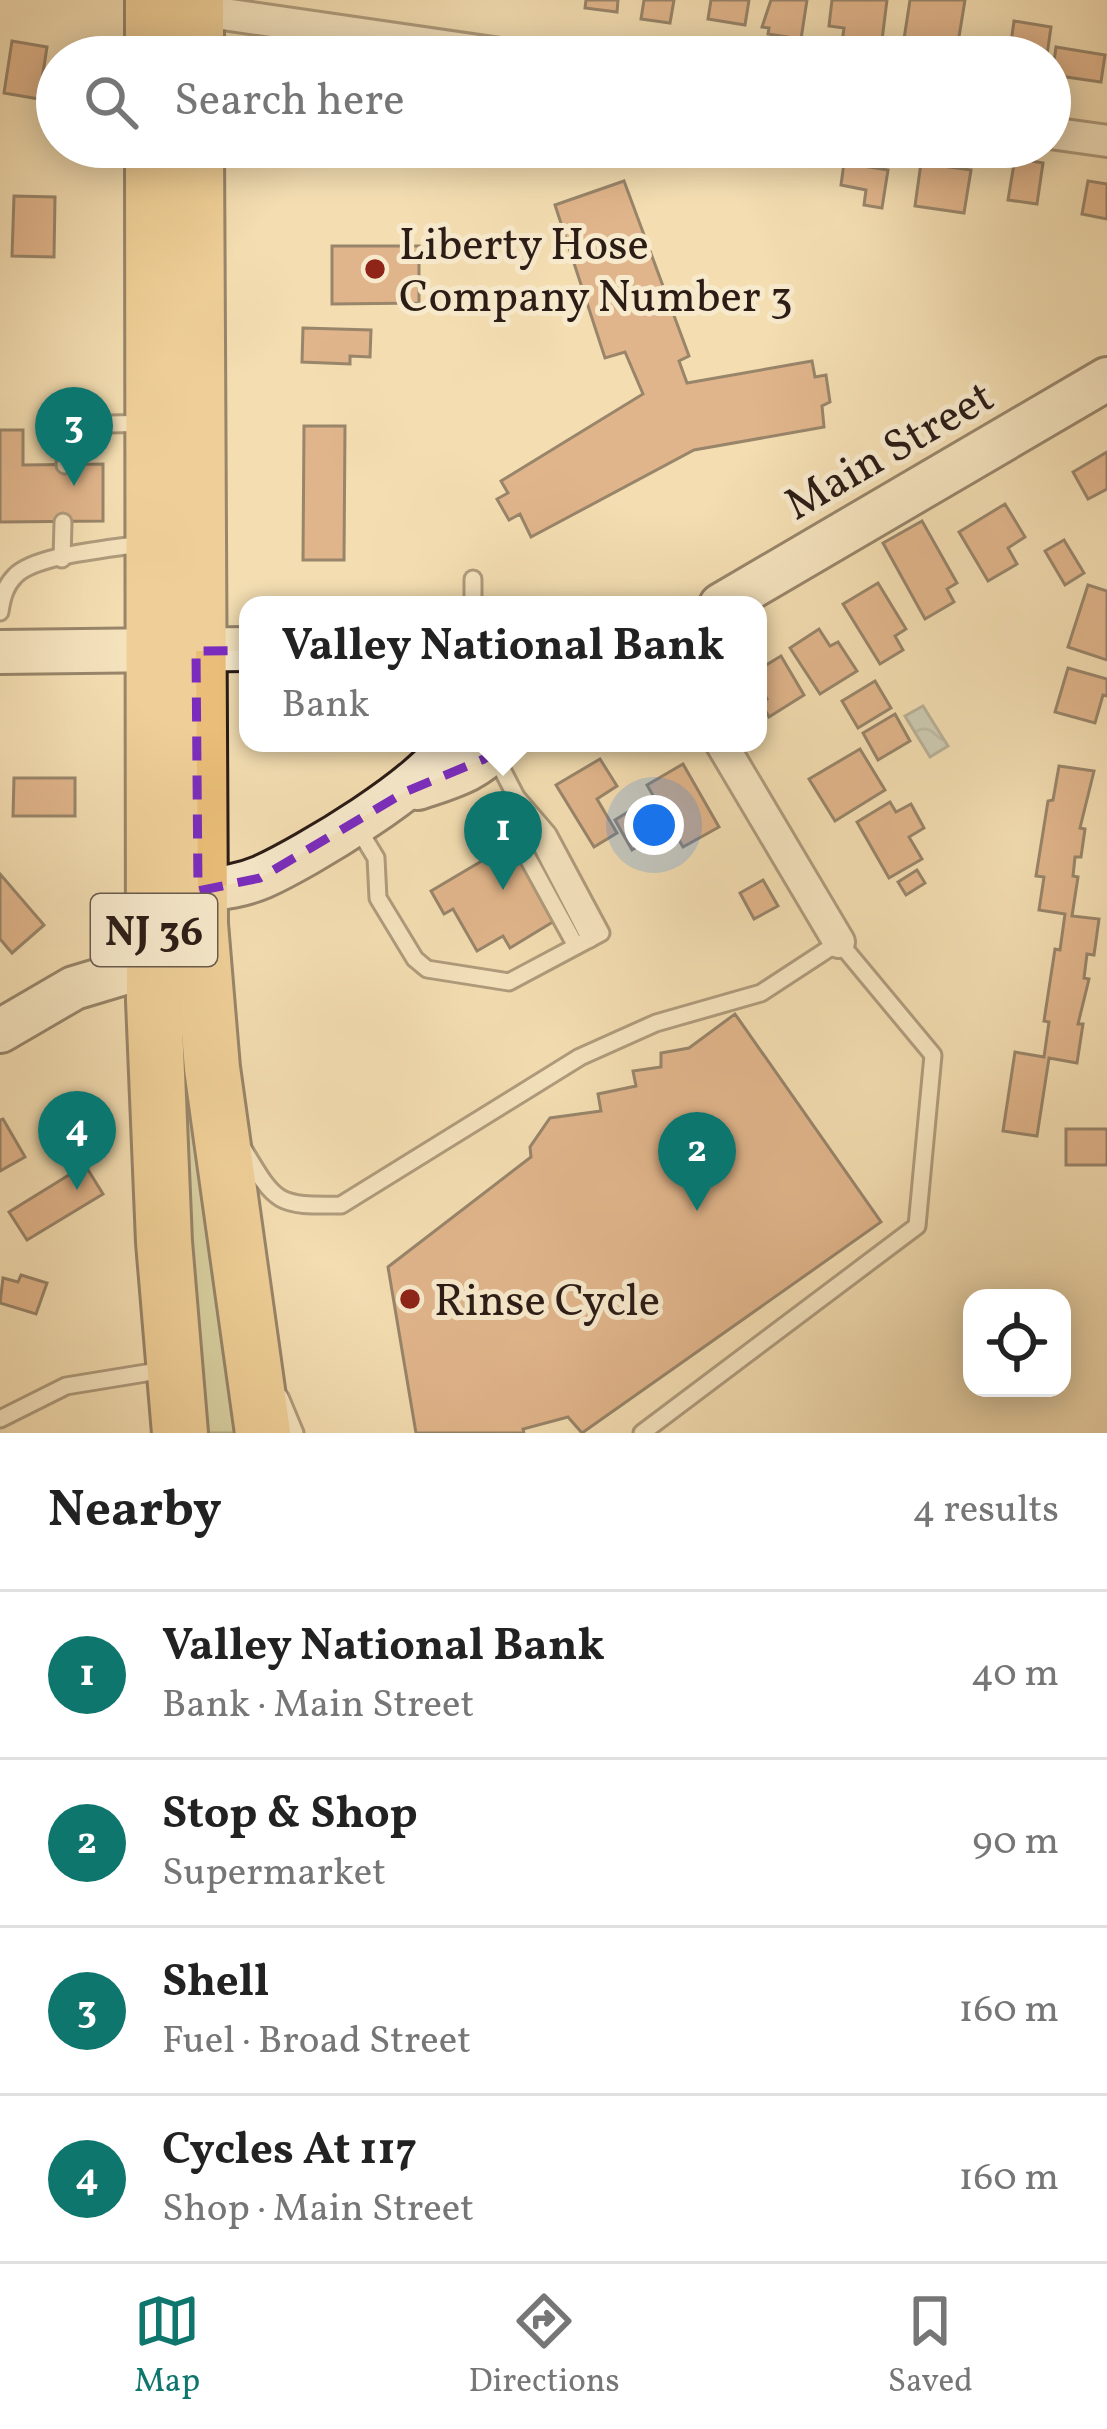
<!DOCTYPE html>
<meta charset="utf-8">
<style>
:root{--surface:#fff;--page:#f2f2f2;--text:#222;--muted:#767676;--line:#e0e0e0;--accent:#0f766e}
body{margin:0;font-family:Vollkorn,serif;background:var(--page);color:var(--text)}
.controls{position:absolute;right:36px;bottom:36px;display:grid;overflow:hidden;border-radius:24px;box-shadow:0 6px 30px #0003}
.controls button{width:108px;height:108px;display:grid;place-items:center;padding:0;border:0;border-bottom:3px solid var(--line);background:var(--surface);color:var(--text);font:60px sans-serif}
.you{position:absolute;left:654px;top:825px;width:42px;height:42px;margin:-30px;border:9px solid #fff;border-radius:50%;background:#1a73e8;box-shadow:0 0 0 18px #1a73e833}
.badge{display:grid;place-items:center;width:78px;height:78px;border-radius:50%;background:var(--accent);color:#fff;font-size:39px;font-weight:700}
.pin{position:absolute;translate:-50% -99px;filter:drop-shadow(0 3px 6px #0008)}
.pin::after{content:'';position:absolute;top:63px;width:42px;height:36px;background:inherit;clip-path:polygon(0 0,100% 0,50% 100%)}
.popup{position:absolute;left:239px;top:596px;width:528px;height:156px;box-sizing:border-box;display:grid;place-content:center;border-radius:24px;background:var(--surface);filter:drop-shadow(0 3px 9px #0005);font-size:39px;white-space:nowrap;color:var(--muted)}
.popup b{font-size:45px;color:var(--text)}
.popup::after{content:'';position:absolute;left:50%;top:100%;margin-left:-24px;border:24px solid transparent;border-top-color:var(--surface)}
.list{margin:0;padding:0;list-style:none}
h2{display:flex;justify-content:space-between;align-items:center;height:156px;margin:0;padding:0 48px;font-size:51px}
h2 small{font-size:39px;font-weight:400;color:var(--muted)}
.list li{display:grid;grid-template-columns:78px 1fr auto;gap:36px;align-items:center;box-sizing:border-box;height:168px;padding:0 48px;border-top:3px solid var(--line)}
.list b{display:block;font-size:45px;white-space:nowrap}
.list p{margin:0;font-size:39px;white-space:nowrap;color:var(--muted)}
.list em{font-size:39px;font-style:normal;color:var(--muted)}
.icon{flex:none;width:66px;height:66px;fill:none;stroke:currentColor;stroke-width:2;stroke-linecap:round;stroke-linejoin:round}
.map{position:relative;flex:none;width:1107px;height:1433px;overflow:hidden}
.search{position:absolute;background:var(--surface);box-shadow:0 6px 30px #0003;left:36px;right:36px;top:36px;height:132px;display:flex;align-items:center;gap:30px;box-sizing:border-box;padding:0 42px;border-radius:66px;color:var(--muted);font-size:45px}
.sheet{height:828px;background:var(--surface)}
nav{display:flex;justify-content:space-around;align-items:center;box-sizing:border-box;height:168px;border-top:3px solid var(--line);background:var(--surface);font-size:33px;color:var(--muted)}
nav a{display:grid;justify-items:center;gap:6px}
nav .on{color:var(--accent)}
.map>svg:first-child{display:block}
.green{fill:#b8c28e;stroke:#726f52;stroke-width:3}
.water{fill:url(#water-waves);stroke:#727a77;stroke-width:3}
.building{fill:#cc855e;stroke:#2b1c16;stroke-width:3}
.lines{fill:none;stroke-linecap:round;stroke-linejoin:round}
.lane-casing{stroke:#5d4c3d;stroke-width:21}
.street-casing{stroke:#5d4c3d;stroke-width:36}
.secondary-casing{stroke:#2b1c16;stroke-width:48}
.highway-casing{stroke:#2b1c16;stroke-width:60}
.lane{stroke:#f7e9cc;stroke-width:15}
.street{stroke:#f7e9cc;stroke-width:30}
.secondary{stroke:#f7e9cc;stroke-width:42}
.highway{stroke:#eabe78;stroke-width:54}
.marked{fill:none;stroke:#7b2cbf;stroke-width:9;stroke-dasharray:24 15;stroke-linejoin:round}
.poi-dot{fill:#8f2418;stroke:#f7e9cc;stroke-width:4.5}
.labels{text-anchor:middle;stroke-width:10;stroke-linejoin:round;paint-order:stroke}
.shield{fill:#f7e9cc;stroke:#685a4d;stroke-width:3}
.shield-label{font-size:42px;font-weight:bold;fill:#2b1c16}
.poi-label{font-size:45px;fill:#2b1c16;stroke:#f7e9cc;text-anchor:start}
.street-label{font-size:45px;fill:#2b1c16;stroke:#f7e9cc}
</style>
<div class="map">
<svg width="1107" height="1433" viewBox="0 0 1107 1433">
<defs>
<pattern id="water-waves" width="16" height="10" patternUnits="userSpaceOnUse" patternTransform="scale(3)"><rect width="16" height="10" fill="#a2b8b8"/><path d="M0 5q4-4 8 0t8 0" fill="none" stroke="#849595"/></pattern>
</defs>
<rect width="100%" height="100%" fill="#f3ddb1"/>
<filter id="stains"><feTurbulence type="fractalNoise" baseFrequency=".00167" numOctaves="4"/><feColorMatrix values="0 0 0 0 .2 0 0 0 0 .09 0 0 0 0 .02 0 0 0 .5 -.17"/></filter>
<radialGradient id="worn" r=".72"><stop offset=".6" stop-color="#630" stop-opacity="0"/><stop offset="1" stop-color="#630" stop-opacity=".3"/></radialGradient>
<!-- green -->
<polygon class="green" points="187,1031 243,1433 200,1433 177,1032"/>
<!-- water -->
<polygon class="water" points="923,706 948,746 930,757 905,716"/>
<!-- building -->
<g class="building">
<polygon points="586,0 618,0 617,12 585,8"/>
<polygon points="644,0 674,0 670,23 641,19"/>
<polygon points="711,0 749,0 745,25 708,19"/>
<polygon points="771,0 807,0 801,39 768,34 769,28 762,27"/>
<polygon points="832,0 887,0 881,48 842,42 844,28 829,26"/>
<polygon points="910,0 965,0 956,55 937,52 936,57 902,52"/>
<polygon points="1014,21 1051,27 1047,55 1009,57"/>
<polygon points="12,41 47,47 39,99 4,93"/>
<polygon points="1056,47 1105,55 1101,82 1052,75"/>
<polygon points="1015,158 1043,163 1037,204 1008,200"/>
<polygon points="844,163 888,170 882,208 864,205 866,190 841,185"/>
<polygon points="921,163 971,170 964,213 915,206"/>
<polygon points="624,181 689,356 679,361 687,383 812,361 815,377 826,375 830,402 822,406 824,427 694,450 531,537 520,514 509,520 497,499 508,493 501,481 643,394 625,352 605,358 555,205"/>
<polygon points="1088,181 1107,184 1107,219 1082,214"/>
<polygon points="14,196 55,197 54,257 12,256"/>
<polygon points="332,246 419,246 419,303 332,304"/>
<polygon points="303,328 371,330 370,357 350,356 350,364 302,362"/>
<polygon points="304,426 345,426 344,560 303,560"/>
<polygon points="0,430 23,430 23,465 103,464 103,521 0,522"/>
<polygon points="1107,452 1107,489 1088,499 1073,472"/>
<polygon points="1005,504 1025,537 1008,548 1017,564 988,581 959,532"/>
<polygon points="922,521 957,583 947,589 954,602 925,619 883,543"/>
<polygon points="1064,540 1084,573 1065,585 1045,551"/>
<polygon points="878,583 906,629 895,636 903,650 880,664 843,604"/>
<polygon points="1088,585 1107,591 1107,660 1068,647"/>
<polygon points="819,629 830,646 838,642 857,671 820,694 790,648"/>
<polygon points="781,656 804,695 769,717 761,703 767,699 758,683 758,670"/>
<polygon points="1068,668 1107,679 1107,696 1103,695 1095,723 1055,712"/>
<polygon points="875,681 891,708 858,728 842,701"/>
<polygon points="895,714 910,741 878,760 863,733"/>
<polygon points="860,749 885,790 835,821 809,779"/>
<polygon points="600,759 617,786 597,799 617,833 594,847 556,785"/>
<polygon points="683,764 719,827 683,847 647,785"/>
<polygon points="1059,766 1094,771 1080,828 1085,829 1081,857 1075,857 1073,876 1078,877 1072,916 1099,919 1094,955 1087,954 1084,978 1089,979 1078,1024 1083,1024 1077,1063 1049,1058 1037,1136 1003,1131 1015,1052 1044,1057 1049,1022 1044,1021 1055,949 1060,950 1065,914 1039,910 1044,877 1036,876 1048,801 1053,800"/>
<polygon points="14,778 75,778 75,816 13,816"/>
<polygon points="890,802 896,812 911,804 924,828 909,837 922,859 889,878 857,822"/>
<polygon points="639,805 657,835 632,850 615,820"/>
<polygon points="543,841 555,862 531,876 556,920 510,948 503,936 477,951 453,909 444,914 431,891 512,843 519,854"/>
<polygon points="917,870 925,883 906,895 898,882"/>
<polygon points="0,874 44,925 12,953 0,939"/>
<polygon points="763,880 778,906 754,919 740,893"/>
<polygon points="735,1014 881,1222 582,1433 568,1417 523,1429 524,1433 416,1433 388,1267 531,1157 530,1147 550,1118 601,1111 598,1094 636,1086 633,1071 661,1067 661,1053 689,1048"/>
<polygon points="3,1119 25,1157 0,1171 0,1120"/>
<rect x="1066" y="1129" width="41" height="36"/>
<polygon points="85,1165 103,1194 27,1240 9,1212"/>
<polygon points="21,1275 47,1283 36,1314 0,1303 3,1278 18,1282"/>
</g>
<g class="lines">
<defs>
<g id="lane">
<path d="M65 465C66 415 105 426 143 423"/>
<polyline points="62,559 63,522"/>
<polyline points="473,579 473,605"/>
<path d="M0 612C2 598 5 586 15 576 36 554 114 549 146 543"/>
<polyline points="494,754 590,939"/>
<polyline points="518,808 519,842 576,946"/>
<polyline points="356,825 376,858 378,898 415,959 427,969 509,982 601,933 548,834 518,799"/>
<path d="M244 1150C276 1204 277 1206 341 1205L580 1057 656 1023 761 993 839 942 933 1055 917 1226 642 1433"/>
<polyline points="280,1397 295,1433"/>
<polyline points="0,1419 66,1386 164,1370"/>
</g>
<g id="street">
<polyline points="182,8 520,57"/>
<polyline points="1050,133 1107,141"/>
<polyline points="721,743 839,942"/>
</g>
<g id="secondary">
<polyline points="721,605 1107,379"/>
<polyline points="0,652 248,649"/>
<path d="M418 788C447 778 480 770 498 743"/>
<path d="M198 891C221 888 241 886 262 877 306 857 429 784 450 743"/>
<polyline points="0,1031 74,988 154,964"/>
</g>
<g id="highway">
<polyline points="153,0 153,57"/>
<polyline points="196,0 196,57"/>
<polyline points="153,147 154,1001 164,1242 180,1433"/>
<polyline points="196,147 200,924 212,1068 263,1433"/>
</g>
</defs>
<!-- lane casing -->
<use href="#lane" class="lane-casing"/>
<!-- street casing -->
<use href="#street" class="street-casing"/>
<!-- secondary casing -->
<use href="#secondary" class="secondary-casing"/>
<!-- highway casing -->
<use href="#highway" class="highway-casing"/>
<!-- lane -->
<use href="#lane" class="lane"/>
<!-- street -->
<use href="#street" class="street"/>
<!-- secondary -->
<use href="#secondary" class="secondary"/>
<!-- highway -->
<use href="#highway" class="highway"/>
</g>
<!-- marked area -->
<path d="M0 0H1107V1433H0ZM657 634 609 683 484 759 405 792 260 878 198 891 196 651 579 649Z" fill="#f3ddb1" fill-opacity=".55" fill-rule="evenodd"/>
<path class="marked" d="M657 634 609 683 484 759 405 792 260 878 198 891 196 651 579 649Z"/>
<!-- markers -->
<g class="poi-dot">
<circle cx="375" cy="269" r="12"/>
<circle cx="410" cy="1299" r="12"/>
</g>
<g class="labels">
<!-- shield labels -->
<rect class="shield" x="91" y="894" width="126" height="72" rx="9"/>
<g class="shield-label">
<text x="154" y="945">NJ 36</text>
</g>
<!-- poi labels -->
<g class="poi-label">
<text x="399" y="259">Liberty Hose<tspan x="399" dy="52">Company Number 3</tspan></text>
<text x="434" y="1315">Rinse Cycle</text>
</g>
<!-- street labels -->
<g class="street-label">
<text transform="translate(888 449) rotate(-30)" y="16">Main Street</text>
</g>
</g>
<rect width="100%" height="100%" filter="url(#stains)"/>
<rect width="100%" height="100%" fill="url(#worn)"/>
</svg>
<div class="controls">
<button><svg class="icon" aria-label="locate" viewBox="0 0 24 24"><circle cx="12" cy="12" r="6"/><path d="M12 2v4M12 18v4M2 12h4M18 12h4"/></svg></button>
</div>
<div class="you"></div>
<div class="pin badge" style="left:503px;top:890px">1</div>
<div class="popup"><b>Valley National Bank</b>Bank</div>
<div class="pin badge" style="left:697px;top:1211px">2</div>
<div class="pin badge" style="left:74px;top:486px">3</div>
<div class="pin badge" style="left:77px;top:1190px">4</div>
<div class="search"><svg class="icon" aria-label="search" viewBox="0 0 24 24"><circle cx="10" cy="10" r="6"/><path d="M15 15l6 6"/></svg>Search here</div>
</div>
<section class="sheet">
<h2>Nearby<small>4 results</small></h2>
<ul class="list">
<li><span class="badge">1</span><div><b>Valley National Bank</b><p>Bank · Main Street</p></div><em>40 m</em></li>
<li><span class="badge">2</span><div><b>Stop &amp; Shop</b><p>Supermarket</p></div><em>90 m</em></li>
<li><span class="badge">3</span><div><b>Shell</b><p>Fuel · Broad Street</p></div><em>160 m</em></li>
<li><span class="badge">4</span><div><b>Cycles At 117</b><p>Shop · Main Street</p></div><em>160 m</em></li>
</ul>
</section>
<nav>
<a class="on"><svg class="icon" aria-label="map" viewBox="0 0 24 24"><path d="M3 6l6-2 6 2 6-2v14l-6 2-6-2-6 2zM9 4v14M15 6v14"/></svg>Map</a>
<a><svg class="icon" aria-label="directions" viewBox="0 0 24 24"><path d="M12 3l9 9-9 9-9-9zM9 14v-3h6M13 9l2 2-2 2"/></svg>Directions</a>
<a><svg class="icon" aria-label="saved" viewBox="0 0 24 24"><path d="M7 4h10v16l-5-4-5 4z"/></svg>Saved</a>
</nav>
